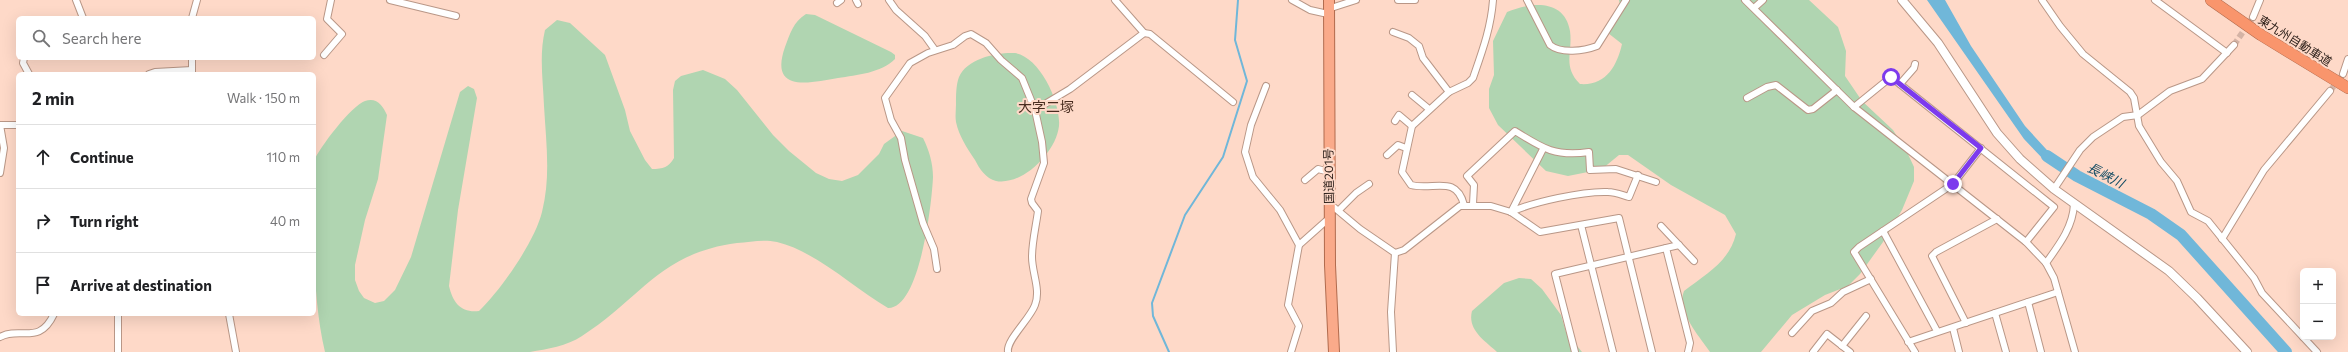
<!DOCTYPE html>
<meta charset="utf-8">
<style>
:root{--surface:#fff;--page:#f6f6f6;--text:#202124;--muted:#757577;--line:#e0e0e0}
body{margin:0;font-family:Commissioner,"Noto Sans JP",sans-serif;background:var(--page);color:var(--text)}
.controls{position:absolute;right:12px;bottom:12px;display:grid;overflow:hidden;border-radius:6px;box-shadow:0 4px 16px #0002}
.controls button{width:36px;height:36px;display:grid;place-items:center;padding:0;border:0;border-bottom:1px solid var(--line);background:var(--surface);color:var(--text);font:20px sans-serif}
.stop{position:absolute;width:12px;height:12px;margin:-9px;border:3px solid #7c3aed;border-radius:50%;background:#fff}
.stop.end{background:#7c3aed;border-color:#fff;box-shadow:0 1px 4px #0008}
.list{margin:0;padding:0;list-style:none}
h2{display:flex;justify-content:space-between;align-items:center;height:52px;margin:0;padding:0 16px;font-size:17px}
h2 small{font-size:13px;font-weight:400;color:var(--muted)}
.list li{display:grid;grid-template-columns:26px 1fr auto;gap:12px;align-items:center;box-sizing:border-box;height:64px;padding:0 16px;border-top:1px solid var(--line)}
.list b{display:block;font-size:15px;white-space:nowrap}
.list em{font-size:13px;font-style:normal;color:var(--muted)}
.icon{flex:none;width:22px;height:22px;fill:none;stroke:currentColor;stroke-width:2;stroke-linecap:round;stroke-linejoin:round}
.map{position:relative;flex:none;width:2348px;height:352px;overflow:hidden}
.search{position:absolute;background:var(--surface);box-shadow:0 4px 16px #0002;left:16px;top:16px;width:300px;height:44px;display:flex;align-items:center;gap:10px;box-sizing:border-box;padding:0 14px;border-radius:6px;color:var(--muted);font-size:15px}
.panel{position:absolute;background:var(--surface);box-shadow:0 4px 16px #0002;left:16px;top:72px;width:300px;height:244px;border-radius:6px}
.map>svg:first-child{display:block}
.green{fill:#b0d5b1}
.water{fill:#70b7d9}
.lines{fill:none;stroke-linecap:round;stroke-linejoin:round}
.stream{stroke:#70b7d9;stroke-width:2}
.river{stroke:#70b7d9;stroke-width:12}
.minor-tunnel{stroke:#d4b3a5;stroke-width:6;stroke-dasharray:6 3;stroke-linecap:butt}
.minor-casing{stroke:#b99787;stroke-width:8}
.tertiary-casing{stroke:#b99787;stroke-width:10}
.trunk-casing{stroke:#b16b4e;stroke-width:12}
.motorway-casing{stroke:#b16b4e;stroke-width:12}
.minor{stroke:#fff;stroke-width:6}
.tertiary{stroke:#fff;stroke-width:8}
.trunk{stroke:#faaa8a;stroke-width:10}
.motorway{stroke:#f9956c;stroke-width:11}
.route{stroke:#7c3aed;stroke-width:5}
.labels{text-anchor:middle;stroke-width:4;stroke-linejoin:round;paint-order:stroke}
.street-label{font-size:12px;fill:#2a1d17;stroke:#fed9c8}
.water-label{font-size:13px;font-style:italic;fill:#104a62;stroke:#fed9c8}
.quarter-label{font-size:14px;fill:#492d20;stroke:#fed9c8}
</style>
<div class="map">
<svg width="2348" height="352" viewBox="0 0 2348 352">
<rect width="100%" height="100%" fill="#fed9c8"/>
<!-- green -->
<g class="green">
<path d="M1619 0H1809L1838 27 1846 51 1845 76 1862 101 1893 130 1907 152 1914 167V181L1902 210 1883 242 1860 274 1848 286 1825 295 1792 315 1761 352H1710C1699 336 1676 311 1684 291 1706 274 1729 262 1736 234L1725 215 1671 185 1628 155H1619L1602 169 1588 172 1568 176 1546 171 1498 125 1489 108V89L1494 75 1493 41 1507 12C1533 1 1565 0 1570 31 1573 52 1562 66 1580 84 1606 86 1617 66 1622 44L1608 33 1621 10Z"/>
<path d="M806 14 815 15 891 52 895 55V59C881 73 857 75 838 78 809 83 769 93 785 47 790 34 793 22 806 14Z"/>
<path d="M557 20 570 23 605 55 625 110 630 131 645 160 652 169C663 169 669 167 674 158L673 90 675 81 681 76 703 70 725 79 737 90 773 135 789 151 816 173 829 179 842 181 858 175 879 154 884 144 902 131 923 138C929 150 933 163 933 177 932 202 920 309 888 308 854 288 815 251 777 242 763 239 750 242 737 243 660 253 641 298 582 336 567 346 547 349 530 352H325C313 301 314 246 314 194 314 185 311 170 314 161 319 148 352 105 365 101 377 97 383 106 387 115L378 179 365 220 355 265V280L359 291 364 298 375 303 384 301 395 290 411 257 460 92 468 86 474 89 477 98 458 210 449 286C453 303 461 313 479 311 501 290 535 241 542 212 551 177 546 141 544 106 543 80 539 55 545 30Z"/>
<path d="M1015 53C1040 57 1061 103 1059 126 1056 153 1022 186 996 181 986 179 979 168 975 160 967 148 959 136 956 122 955 116 956 110 956 104 956 95 956 85 959 77 967 58 998 52 1015 53Z"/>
<path d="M1519 278 1531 279 1542 289 1561 315 1566 332 1582 352H1497C1485 341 1467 330 1472 311L1504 283Z"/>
</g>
<!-- water -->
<polygon class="water" points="1927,0 1945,0 1971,46 2025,126 2057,161 2061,171 2045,161 2024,139"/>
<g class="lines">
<!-- stream -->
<polyline class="stream" points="1169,352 1153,316 1152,303 1185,215 1223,157 1247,81 1235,40 1238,0"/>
<!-- river -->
<polyline class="river" points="2047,156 2077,176 2151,214 2181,235 2286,352"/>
<!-- minor-tunnel -->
<g class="minor-tunnel">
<polyline points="2234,45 2253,17"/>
<polyline points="2330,91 2343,74"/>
</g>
<defs>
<g id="minor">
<polyline points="76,0 83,18"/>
<polyline points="390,0 456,16"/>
<polyline points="856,0 858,4"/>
<polyline points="889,0 896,10 925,36 935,50"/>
<polyline points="1115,0 1144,33"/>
<polyline points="1292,0 1310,10 1328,14"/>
<polyline points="1398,0 1415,0"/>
<path d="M1527 0 1550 45C1561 54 1584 51 1597 46L1626 0"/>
<polyline points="1745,0 1854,107 2026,242 2046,263 2054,278 2075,352"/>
<polyline points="2042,0 2060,26 2083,54 2130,92 2134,98 2139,126 2161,162 2177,181 2191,212 2208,221 2254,278 2262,293 2303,337"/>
<polyline points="2155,0 2227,53"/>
<polyline points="837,3 841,0"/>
<polyline points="1754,8 1763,0"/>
<polyline points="1328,9 1356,0"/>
<polyline points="2253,17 2260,0"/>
<polyline points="192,18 197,0"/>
<polyline points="1393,32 1409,38 1419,46 1423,58 1449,92"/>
<polyline points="324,55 342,34 327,19 331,0"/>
<polyline points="24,58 23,63 29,74"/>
<polyline points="192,58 192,72"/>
<polyline points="149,74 155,72 192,70"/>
<polyline points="2343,74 2348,59"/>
<polyline points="1900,84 1914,68 1915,64"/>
<polyline points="1266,86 1251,125 1245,152 1253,177 1280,210 1299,245"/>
<polyline points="1412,95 1429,109"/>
<polyline points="1747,98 1767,87 1776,85 1808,110 1813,109 1837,90"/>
<polyline points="1854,107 1891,77 2054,207 2026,242"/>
<polyline points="1035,110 1070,89 1144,33 1150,34 1233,102"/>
<polyline points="1395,121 1399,115 1412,126"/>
<polyline points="0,125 4,148 0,173"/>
<polyline points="0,125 18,125"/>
<polyline points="1387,155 1398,145 1406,148"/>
<polyline points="1305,180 1318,169 1329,172"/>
<polyline points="2054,189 2080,150 2093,137 2123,117 2138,115 2170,91 2202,79 2234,45"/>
<polyline points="1330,204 1360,229 1395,253 1391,312 1393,352"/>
<path d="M1473 204 1474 185 1467 176 1515 131C1542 148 1555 157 1589 152L1590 170 1616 169 1656 182"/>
<path d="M1464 205C1456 174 1433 191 1411 185L1402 172 1412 126 1449 92 1468 83 1473 78C1482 52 1491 28 1493 0"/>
<polyline points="1339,210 1356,193 1369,184"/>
<path d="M1511 212C1533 202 1583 191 1608 192 1615 192 1622 195 1629 197L1638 175"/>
<polyline points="1511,212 1543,149"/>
<polyline points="1581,225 1613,352"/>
<polyline points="1661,226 1694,261"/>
<polyline points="1883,231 1937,331"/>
<polyline points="2222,239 2264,170 2330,91"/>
<polyline points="1666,248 1690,343 1688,352"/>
<polyline points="1395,253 1404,250 1460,206 1491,206 1511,212 1540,232 1619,218 1652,352"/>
<path d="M2046 263C2059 245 2073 227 2074 204"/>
<path d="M937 269 934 249 923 223 905 160 901 138 891 120 885 98 910 63 928 53 953 45 965 36 971 34 986 43 1001 60 1022 78 1035 110 1042 142 1044 163 1031 199 1032 203 1038 211C1036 226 1032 242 1032 257 1032 273 1041 290 1035 305 1030 319 1006 340 1008 352"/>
<polyline points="2028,302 2041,352"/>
<polyline points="1995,313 2006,352"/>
<polyline points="229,314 236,352"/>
<polyline points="1966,323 1932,256 1936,252 1997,219"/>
<polyline points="1953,328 1959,352"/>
<polyline points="1792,333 1812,311 1831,303 1843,292 1871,279"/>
<path d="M0 337C21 326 39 346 54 314"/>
<polyline points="2303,337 2317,352"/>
<polyline points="1908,342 2058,292"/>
<polyline points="1842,346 1866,316"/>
<polyline points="118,352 118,314"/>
<polyline points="1291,352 1299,326 1288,305 1299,245 1326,221 1330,220"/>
<polyline points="1575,352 1555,274 1679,245"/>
<polyline points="1813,352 1827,334 1850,352"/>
<polyline points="1915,352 1854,252 1859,247 1953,184 1981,148"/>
</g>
<polyline id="tertiary" points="1902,0 1938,43 1997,133 2020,159 2054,189 2169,271 2197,298 2247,352"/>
<polyline id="trunk" points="1329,0 1330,265 1334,352"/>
<polyline id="motorway" points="2211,0 2261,35 2348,88"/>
</defs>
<!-- minor casing -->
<use href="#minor" class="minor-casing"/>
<!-- tertiary casing -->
<use href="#tertiary" class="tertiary-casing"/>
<!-- trunk casing -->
<use href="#trunk" class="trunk-casing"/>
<!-- motorway casing -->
<use href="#motorway" class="motorway-casing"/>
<!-- minor -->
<use href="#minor" class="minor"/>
<!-- tertiary -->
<use href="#tertiary" class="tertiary"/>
<!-- trunk -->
<use href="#trunk" class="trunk"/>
<!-- motorway -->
<use href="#motorway" class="motorway"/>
</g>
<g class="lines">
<!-- route -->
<polyline class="route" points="1891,77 1981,148 1953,184"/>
</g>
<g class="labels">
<!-- street labels -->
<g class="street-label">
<text transform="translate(2295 41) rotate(32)" y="4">東九州自動車道</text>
<text transform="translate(1329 176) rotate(-91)" y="4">国道201号</text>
</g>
<!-- water labels -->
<g class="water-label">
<text transform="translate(2106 175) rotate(27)" y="5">長峡川</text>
</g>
<!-- quarter labels -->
<g class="quarter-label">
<text x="1046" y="112">大字二塚</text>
</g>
</g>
</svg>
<div class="controls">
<button>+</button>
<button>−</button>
</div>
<div class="stop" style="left:1891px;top:77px"></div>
<div class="stop end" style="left:1953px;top:184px"></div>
<div class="search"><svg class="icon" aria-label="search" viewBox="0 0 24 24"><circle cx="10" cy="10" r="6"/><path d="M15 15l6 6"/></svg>Search here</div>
<section class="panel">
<h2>2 min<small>Walk · 150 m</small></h2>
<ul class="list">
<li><svg class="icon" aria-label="ahead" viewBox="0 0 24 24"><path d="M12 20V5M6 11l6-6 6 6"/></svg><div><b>Continue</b></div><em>110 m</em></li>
<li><svg class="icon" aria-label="right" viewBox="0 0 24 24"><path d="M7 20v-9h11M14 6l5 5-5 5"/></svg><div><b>Turn right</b></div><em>40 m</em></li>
<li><svg class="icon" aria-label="arrive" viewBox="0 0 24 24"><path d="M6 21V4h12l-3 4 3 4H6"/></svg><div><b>Arrive at destination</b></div></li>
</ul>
</section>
</div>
